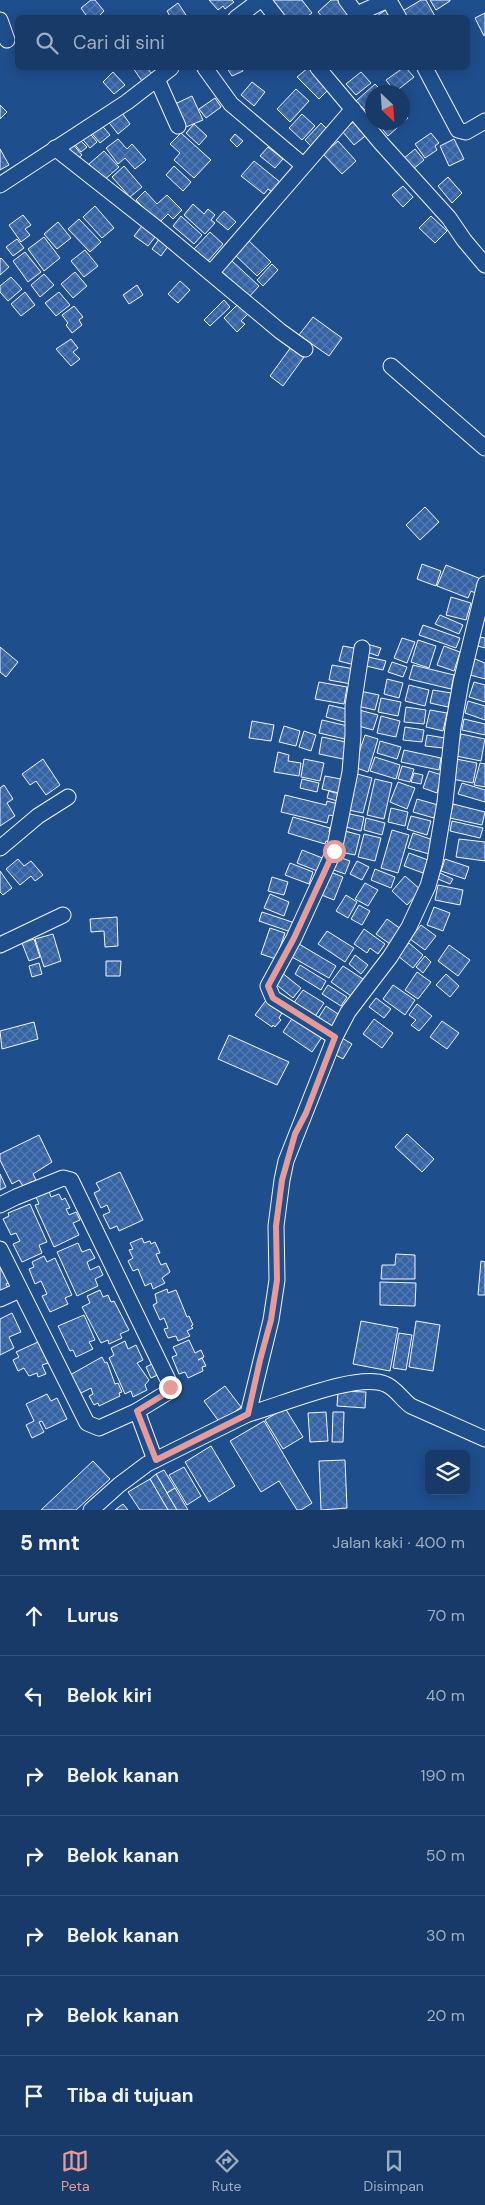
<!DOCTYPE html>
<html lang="id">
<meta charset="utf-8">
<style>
:root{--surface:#173a69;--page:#244571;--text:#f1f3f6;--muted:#9eadc0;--line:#36547d;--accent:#e69b98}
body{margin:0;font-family:"DM Sans",sans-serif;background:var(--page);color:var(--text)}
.controls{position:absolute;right:15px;bottom:15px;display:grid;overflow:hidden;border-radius:8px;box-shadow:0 2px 12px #0003}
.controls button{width:45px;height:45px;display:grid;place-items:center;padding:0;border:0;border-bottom:1px solid var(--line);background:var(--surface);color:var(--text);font:25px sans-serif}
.compass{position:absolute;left:365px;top:85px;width:45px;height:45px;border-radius:50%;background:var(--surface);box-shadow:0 2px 12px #0003;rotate:155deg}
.stop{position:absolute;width:15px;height:15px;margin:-11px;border:4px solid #e69b98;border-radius:50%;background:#fff}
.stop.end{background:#e69b98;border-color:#fff;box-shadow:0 1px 5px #0008}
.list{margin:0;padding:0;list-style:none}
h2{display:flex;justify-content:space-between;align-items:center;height:65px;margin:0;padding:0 20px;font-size:21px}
h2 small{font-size:16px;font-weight:400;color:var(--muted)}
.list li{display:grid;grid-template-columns:32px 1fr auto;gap:15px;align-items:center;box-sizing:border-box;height:80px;padding:0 20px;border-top:1px solid var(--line)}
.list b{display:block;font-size:19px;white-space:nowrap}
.list em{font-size:16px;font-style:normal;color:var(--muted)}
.icon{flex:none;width:28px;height:28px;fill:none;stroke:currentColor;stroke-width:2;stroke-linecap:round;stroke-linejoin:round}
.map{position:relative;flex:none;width:485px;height:1510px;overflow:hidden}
.search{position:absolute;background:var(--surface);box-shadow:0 2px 12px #0003;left:15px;right:15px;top:15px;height:55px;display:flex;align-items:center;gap:12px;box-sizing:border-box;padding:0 18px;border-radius:8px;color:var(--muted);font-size:19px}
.sheet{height:625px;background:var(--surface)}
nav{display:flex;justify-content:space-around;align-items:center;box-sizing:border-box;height:70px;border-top:1px solid var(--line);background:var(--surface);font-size:14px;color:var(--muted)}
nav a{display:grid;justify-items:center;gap:2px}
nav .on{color:var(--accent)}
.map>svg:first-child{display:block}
.building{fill:url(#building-cross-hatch);stroke:#f2f6ff}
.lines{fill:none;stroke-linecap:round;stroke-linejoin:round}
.minor-casing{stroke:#f2f6ff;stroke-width:17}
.minor{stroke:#1f4e8c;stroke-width:15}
.route{stroke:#e69b98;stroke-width:6}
</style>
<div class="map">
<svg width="485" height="1510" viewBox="0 0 485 1510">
<defs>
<pattern id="building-cross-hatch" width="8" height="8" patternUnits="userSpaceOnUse" patternTransform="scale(1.25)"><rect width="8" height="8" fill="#3563a3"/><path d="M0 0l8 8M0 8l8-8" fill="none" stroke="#537ab1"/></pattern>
</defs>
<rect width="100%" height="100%" fill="#1f4e8c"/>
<!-- building -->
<g class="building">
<polygon points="91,0 95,0 104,11 97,18 88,18 81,8"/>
<polygon points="209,0 232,0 234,2 225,9 223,6 218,10"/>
<polygon points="271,0 302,0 312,13 305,18 284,18"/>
<polygon points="331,0 341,0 355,18 323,18 318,12"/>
<polygon points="421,0 426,0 436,18 404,18 401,12"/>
<polygon points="430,0 450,0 450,1 436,10"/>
<polygon points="178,3 188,18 171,18 167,11"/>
<polygon points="390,7 397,18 374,18"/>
<polygon points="485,13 485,35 484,36 475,18"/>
<polygon points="133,68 147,68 152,74 142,81"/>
<polygon points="227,68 242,68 243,71 232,76"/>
<polygon points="308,68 329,89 319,99 297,77"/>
<polygon points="403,68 406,68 414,77 395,92 386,80"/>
<polygon points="113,72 125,85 114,94 103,82"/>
<polygon points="361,72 371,83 356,95 346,84"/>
<polygon points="252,82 265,92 254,106 241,95"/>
<polygon points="375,84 383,92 372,92 372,103 365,110 356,101"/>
<polygon points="296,89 309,101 290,122 277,109"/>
<polygon points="192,96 203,120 186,127 175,104"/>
<polygon points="215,98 221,107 206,118 199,109"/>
<polygon points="0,105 7,112 0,119"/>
<polygon points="120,110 130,124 118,134 107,120"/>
<polygon points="402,112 408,118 388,136 379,125 381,122 402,122"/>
<polygon points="302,114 315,126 302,140 289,128"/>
<polygon points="357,119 369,133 354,145 342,131"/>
<polygon points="99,122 110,135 100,143 89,130"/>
<polygon points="321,123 330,132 314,149 305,140"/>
<polygon points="194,124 207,136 199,145 186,133"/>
<polygon points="87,130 97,142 90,148 80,136"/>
<polygon points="181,133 211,160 194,178 174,160 180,153 170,144"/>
<polygon points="431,133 439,143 435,146 437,150 425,158 415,144"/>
<polygon points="235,134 243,141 237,147 230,140"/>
<polygon points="77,137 87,147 81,152 72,141"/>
<polygon points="118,139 127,149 132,144 146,160 135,169 125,158 118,164 106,148"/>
<polygon points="454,139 464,159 449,166 440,146"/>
<polygon points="338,141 356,161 342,174 323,154"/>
<polygon points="71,142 82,155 74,162 63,149"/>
<polygon points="268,147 283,159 275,168 260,156"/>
<polygon points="0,149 9,165 0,170"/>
<polygon points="415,149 424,160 412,170 403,159"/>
<polygon points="104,151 119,167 103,181 89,164"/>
<polygon points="254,161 280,182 272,192 268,189 264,194 241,176"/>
<polygon points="124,166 142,187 130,197 112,177"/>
<polygon points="174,166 191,182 183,191 166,175"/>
<polygon points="448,177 462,193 452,203 438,186"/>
<polygon points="403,186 413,197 403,207 392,195"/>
<polygon points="145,191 157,204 167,195 182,210 173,219 168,214 159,223 136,200"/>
<polygon points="193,204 204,214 208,209 215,215 211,220 215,223 205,234 184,215"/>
<polygon points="95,206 114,228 102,238 83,217"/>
<polygon points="224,211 236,222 228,230 216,220"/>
<polygon points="23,215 31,225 25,229 30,235 21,242 9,225"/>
<polygon points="181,216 202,235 194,244 173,226"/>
<polygon points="431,216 447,231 435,243 419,228"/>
<polygon points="79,219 101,242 90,252 68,229"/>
<polygon points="58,222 71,238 57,249 44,234"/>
<polygon points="145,222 159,232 148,246 134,236"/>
<polygon points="210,232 223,244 207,262 194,249"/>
<polygon points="162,235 171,242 161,256 152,249"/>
<polygon points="44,237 60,258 44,271 28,249"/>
<polygon points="17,239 24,248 13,256 6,247"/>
<polygon points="247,239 271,262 257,276 233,253"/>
<polygon points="85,250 98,266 84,277 71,261"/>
<polygon points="25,252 41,272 28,282 13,261"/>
<polygon points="1,258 9,267 0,275 0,259"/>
<polygon points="231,260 259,286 249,297 221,271"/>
<polygon points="272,264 278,270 263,286 257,280"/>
<polygon points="75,272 87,286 73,298 61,284"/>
<polygon points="44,274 54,285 40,297 31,285"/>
<polygon points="11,277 22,289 8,301 0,292 0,286"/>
<polygon points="180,281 190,290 178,303 168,294"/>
<polygon points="137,285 143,295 129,304 123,295"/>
<polygon points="25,292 35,305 21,316 11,304"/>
<polygon points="59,292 70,305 56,316 45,303"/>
<polygon points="224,300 230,307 210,326 204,320"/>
<polygon points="240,302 250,312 241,321 245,324 237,332 224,318"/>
<polygon points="74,306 83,317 79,320 82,325 72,333 66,325 68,323 62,315"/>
<polygon points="313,317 342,338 329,356 299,335"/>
<polygon points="71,339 78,348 73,352 80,359 71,366 56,349"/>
<polygon points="291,347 304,357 283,386 270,376"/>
<polygon points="425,507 439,522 420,540 406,525"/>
<polygon points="422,564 441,571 436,586 417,579"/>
<polygon points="446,565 481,579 475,593 471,591 468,598 437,586"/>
<polygon points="451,597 471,603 466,620 446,615"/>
<polygon points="440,615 463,625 459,634 435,624"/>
<polygon points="423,625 460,638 456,648 419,635"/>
<polygon points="480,637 485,638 485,648 478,646"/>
<polygon points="402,638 415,642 407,663 394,658"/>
<polygon points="418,640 436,646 429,668 411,662"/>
<polygon points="367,644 381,648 378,656 364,651"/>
<polygon points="343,646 359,649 355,665 339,661"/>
<polygon points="444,646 460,652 454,671 437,665"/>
<polygon points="0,647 18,662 6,677 0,672"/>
<polygon points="364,656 386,661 383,670 362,665"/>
<polygon points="475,659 485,663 485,679 470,675"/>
<polygon points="392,662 407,667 403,677 388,672"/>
<polygon points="332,665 354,669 351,684 329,680"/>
<polygon points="413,665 454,675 451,689 409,679"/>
<polygon points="387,679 403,683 399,698 384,694"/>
<polygon points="319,682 347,687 344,704 315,699"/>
<polygon points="474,682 485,685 485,702 469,697"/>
<polygon points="409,685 429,690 425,706 405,701"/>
<polygon points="433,690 451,693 448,707 430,703"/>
<polygon points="360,691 379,695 375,710 357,706"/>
<polygon points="381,698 401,702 398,716 378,712"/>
<polygon points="468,701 485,706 485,720 465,713"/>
<polygon points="329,705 351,710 348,723 326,717"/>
<polygon points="406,707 426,710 424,724 404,722"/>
<polygon points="359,710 378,715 373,730 355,725"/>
<polygon points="430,710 447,713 443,731 426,727"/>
<polygon points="381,716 400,721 396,737 377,733"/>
<polygon points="464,719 485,724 485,735 462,730"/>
<polygon points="322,720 352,727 349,740 319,733"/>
<polygon points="252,721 274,725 271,741 249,738"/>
<polygon points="284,726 300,731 296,746 279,742"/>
<polygon points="405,727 424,730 422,742 403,740"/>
<polygon points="304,731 316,735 311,751 299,747"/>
<polygon points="461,734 485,739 481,761 456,756"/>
<polygon points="365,735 378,739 368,772 354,767"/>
<polygon points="427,735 445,738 443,748 425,746"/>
<polygon points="322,737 351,743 348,760 319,754"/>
<polygon points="380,741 401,747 397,759 377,753"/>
<polygon points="404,750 441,758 439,770 401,762"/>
<polygon points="278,752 289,755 288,761 301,763 299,776 274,772"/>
<polygon points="375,757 400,765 396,779 370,771"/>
<polygon points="43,759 60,785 46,795 36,781 30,785 22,774"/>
<polygon points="304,759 324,763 320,781 301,777"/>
<polygon points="456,759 477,763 473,783 452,779"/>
<polygon points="480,763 485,764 485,787 474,785"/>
<polygon points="402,766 414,769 410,782 398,779"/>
<polygon points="429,771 442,775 437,793 423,788"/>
<polygon points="353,773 372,778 363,813 344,809"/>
<polygon points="414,773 423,775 421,784 411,782"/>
<polygon points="325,776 346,780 343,794 322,789"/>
<polygon points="302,779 319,783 317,792 300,788"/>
<polygon points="375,779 392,783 384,819 367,815"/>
<polygon points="398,782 415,788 407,809 390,802"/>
<polygon points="462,783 485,790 485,802 458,794"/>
<polygon points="4,785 13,799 7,803 15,816 0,826 0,788"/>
<polygon points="329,791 343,795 341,802 327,798"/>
<polygon points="285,795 326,805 327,801 338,804 335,816 329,815 327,823 281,812"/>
<polygon points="417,799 438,805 434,818 413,812"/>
<polygon points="453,804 485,812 482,825 450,818"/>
<polygon points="391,808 408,812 405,826 388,822"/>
<polygon points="345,813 364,817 361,831 342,826"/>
<polygon points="411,816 431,821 427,835 407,829"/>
<polygon points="293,817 330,828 329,832 334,834 331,842 326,841 325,844 288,833"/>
<polygon points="366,818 385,823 382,835 364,830"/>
<polygon points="452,821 483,828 480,838 450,831"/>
<polygon points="341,830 360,835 355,855 336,851"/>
<polygon points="392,830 409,835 398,873 381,868"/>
<polygon points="413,833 433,840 429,854 408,848"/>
<polygon points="364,834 381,838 375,861 358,857"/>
<polygon points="459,839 485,842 485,861 456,857"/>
<polygon points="302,850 325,859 320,872 297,863"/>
<polygon points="409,853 428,860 423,873 404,866"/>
<polygon points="336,856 350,861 345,874 331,869"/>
<polygon points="18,859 24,866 31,861 43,875 35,881 31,876 20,885 6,869"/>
<polygon points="445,859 469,867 465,879 441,871"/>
<polygon points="357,861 369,867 362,880 350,874"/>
<polygon points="290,863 313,872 309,884 285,875"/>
<polygon points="375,869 395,877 391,888 371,880"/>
<polygon points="0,871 12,888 3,895 0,892"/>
<polygon points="328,871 343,877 334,900 319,894"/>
<polygon points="440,873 453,879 450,884 438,879"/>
<polygon points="405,876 421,890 407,905 392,891"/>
<polygon points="272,877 288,882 284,895 268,891"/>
<polygon points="365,883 378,890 368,906 355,899"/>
<polygon points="438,885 463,890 460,905 435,900"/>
<polygon points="270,894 289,902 284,916 264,908"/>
<polygon points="346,895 357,902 348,918 336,911"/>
<polygon points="359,905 370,911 362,925 351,919"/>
<polygon points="434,907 450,913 443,931 427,925"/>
<polygon points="262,912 295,923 291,932 259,921"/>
<polygon points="117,917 118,946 105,947 104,931 91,932 90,919"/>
<polygon points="387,919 401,929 390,944 376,934"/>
<polygon points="421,925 436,936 425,950 410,939"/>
<polygon points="270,928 285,933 276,959 261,954"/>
<polygon points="364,929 385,944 378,954 370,948 367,953 354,944"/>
<polygon points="327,931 354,948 345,962 318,944"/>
<polygon points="53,934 61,961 44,967 35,939"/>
<polygon points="34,939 40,957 29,961 22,943"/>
<polygon points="409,943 423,955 413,968 398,956"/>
<polygon points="299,944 336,966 329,978 292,957"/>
<polygon points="449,945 470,960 458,976 438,961"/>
<polygon points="355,955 368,965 361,974 349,964"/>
<polygon points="425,956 431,962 423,973 416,967"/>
<polygon points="106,961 121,961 120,976 106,976"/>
<polygon points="39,963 42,974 32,977 29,966"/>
<polygon points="300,965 326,981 321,990 295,974"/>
<polygon points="343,966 366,981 354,998 331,982"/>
<polygon points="281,972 301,988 293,998 273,982"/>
<polygon points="417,972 431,982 418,999 405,990"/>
<polygon points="446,974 459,986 450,997 436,985"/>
<polygon points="328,985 347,997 341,1006 322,994"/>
<polygon points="393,985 415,1000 405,1015 383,999"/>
<polygon points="303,990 324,1003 314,1018 293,1004"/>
<polygon points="376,998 391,1009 384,1018 369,1007"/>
<polygon points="267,999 283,1011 279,1018 281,1020 275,1027 273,1025 272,1027 255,1015"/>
<polygon points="417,1004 432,1016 419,1031 411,1025 416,1020 409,1015"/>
<polygon points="326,1006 341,1016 330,1033 315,1023"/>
<polygon points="295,1014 324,1034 312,1052 283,1032"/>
<polygon points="374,1019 393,1033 382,1048 363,1034"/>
<polygon points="442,1021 459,1033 447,1049 430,1037"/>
<polygon points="34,1022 38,1039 2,1049 0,1031"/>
<polygon points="229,1035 289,1062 277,1085 218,1059"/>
<polygon points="342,1038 352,1044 343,1059 332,1053"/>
<polygon points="407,1134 434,1159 422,1172 395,1147"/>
<polygon points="39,1135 52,1162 33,1174 36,1180 23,1186 19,1180 12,1184 0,1160 0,1154"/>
<polygon points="120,1172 143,1220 119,1231 117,1226 110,1229 103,1215 110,1212 107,1205 101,1208 94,1193 100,1190 96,1183"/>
<polygon points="0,1174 6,1187 0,1190"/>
<polygon points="49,1191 51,1197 59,1194 62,1200 65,1198 70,1208 66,1209 69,1215 76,1212 80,1220 73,1223 79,1235 54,1247 35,1205 39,1204 36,1197"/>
<polygon points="30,1204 47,1242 39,1245 42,1253 22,1262 13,1244 20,1241 16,1233 11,1235 3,1219 9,1216 8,1213"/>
<polygon points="142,1238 144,1243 150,1241 151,1244 155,1242 160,1253 156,1254 161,1265 166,1263 170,1272 162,1278 165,1283 153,1289 151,1283 145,1286 138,1269 133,1271 128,1261 133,1258 129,1250 133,1249 130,1243"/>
<polygon points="78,1243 82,1252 90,1249 95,1258 87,1262 90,1270 99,1266 103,1275 95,1279 98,1286 77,1296 57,1252"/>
<polygon points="396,1254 415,1255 415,1279 381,1279 382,1265 395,1265"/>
<polygon points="0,1255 12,1281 6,1284 8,1288 0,1291"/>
<polygon points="44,1256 47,1262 55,1258 72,1295 65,1298 68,1304 50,1312 42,1296 47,1294 41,1281 35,1284 29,1269 34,1267 32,1262"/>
<polygon points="481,1261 485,1262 485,1295 478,1295"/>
<polygon points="380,1282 416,1283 415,1306 380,1305"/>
<polygon points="167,1289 168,1293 176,1290 187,1317 189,1316 193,1325 191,1326 193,1328 187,1331 190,1336 178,1341 176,1336 168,1338 164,1329 168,1328 164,1318 160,1320 153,1305 157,1303 155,1294"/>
<polygon points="100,1290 103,1297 108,1295 111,1302 114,1301 129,1330 120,1334 122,1338 109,1344 108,1340 101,1343 82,1307 90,1303 87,1296"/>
<polygon points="12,1313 21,1332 9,1337 14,1348 0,1355 0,1319"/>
<polygon points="84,1315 95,1340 89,1342 93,1349 76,1357 73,1350 70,1351 58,1326"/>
<polygon points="361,1321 398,1328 390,1371 353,1364"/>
<polygon points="416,1321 440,1325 433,1371 409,1367"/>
<polygon points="399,1333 412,1335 406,1370 393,1368"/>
<polygon points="189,1340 195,1353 201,1350 204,1357 198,1360 202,1358 206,1366 202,1367 203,1371 188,1378 185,1372 179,1374 172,1357 177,1355 173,1347"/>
<polygon points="125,1341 128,1349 136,1345 143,1360 137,1363 149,1380 145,1385 147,1390 133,1397 131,1391 125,1394 109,1358 114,1355 111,1348"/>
<polygon points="38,1342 48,1363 42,1365 46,1374 38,1377 37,1373 29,1376 24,1368 18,1371 13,1360 19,1357 16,1352"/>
<polygon points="102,1357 105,1363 107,1362 115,1384 118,1383 122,1392 119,1393 120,1396 99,1406 98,1403 94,1405 89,1396 93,1394 91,1388 79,1394 70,1375"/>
<polygon points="154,1363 160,1374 151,1378 146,1367"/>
<polygon points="225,1386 241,1407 220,1423 204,1401"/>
<polygon points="338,1391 366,1392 365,1408 337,1406"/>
<polygon points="47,1394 51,1401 57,1398 67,1419 46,1429 42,1421 39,1422 44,1432 32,1438 26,1425 34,1421 26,1404"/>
<polygon points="285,1408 303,1437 283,1449 265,1420"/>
<polygon points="326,1412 328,1441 310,1442 308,1413"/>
<polygon points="333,1412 344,1412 343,1442 332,1442"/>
<polygon points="264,1421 312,1503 301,1510 297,1510 279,1481 261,1492 230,1441"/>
<polygon points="211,1446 235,1486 209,1502 185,1462"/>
<polygon points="345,1460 347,1508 321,1510 319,1461"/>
<polygon points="93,1461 110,1479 76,1510 41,1510"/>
<polygon points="184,1467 201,1496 187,1505 169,1475"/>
<polygon points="164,1470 175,1488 167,1493 156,1474"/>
<polygon points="156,1474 167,1493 177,1510 168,1510 150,1479"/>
<polygon points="150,1479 168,1510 140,1510 128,1492"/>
<polygon points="175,1488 188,1510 177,1510 167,1493"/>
<polygon points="123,1504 128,1510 115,1510"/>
</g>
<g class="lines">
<defs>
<g id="minor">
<polyline points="263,0 277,18"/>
<polyline points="346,0 355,12 359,13 386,1 391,4 399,18"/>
<polyline points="236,18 260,0"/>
<polyline points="0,20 7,40"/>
<polyline points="205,68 231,104 303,165"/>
<polyline points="318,68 381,143 449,218 464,240 485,265"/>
<polyline points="425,68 458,130 466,132 485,121"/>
<polyline points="157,79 178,126"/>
<polyline points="55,148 159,230 280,331 305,349"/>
<polyline points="0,185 127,102 171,68"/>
<polyline points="211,273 353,109"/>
<polyline points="391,366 485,448"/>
<polyline points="0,848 38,816 68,797"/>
<polyline points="0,945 63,915"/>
<polyline points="335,1037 273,998 268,986 294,938 334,851 350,772 353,735 353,706 362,648"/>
<polyline points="0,1205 16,1197 63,1178 71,1180 169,1382 168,1392 137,1411 155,1460"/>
<polyline points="0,1249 87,1423 99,1428 137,1411"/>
<polyline points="0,1299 20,1290"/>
<path d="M248 1414C279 1406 357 1372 385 1384 396 1388 402 1400 411 1406L485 1439"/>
<polyline points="91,1510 119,1485 147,1464 248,1414 271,1320 277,1280 276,1226 282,1180 286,1161 335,1037 348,1012 390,957 409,927 428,886 435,861 445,802 453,727 461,682 485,584"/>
</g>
</defs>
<!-- minor casing -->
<use href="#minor" class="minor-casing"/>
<!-- minor -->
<use href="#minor" class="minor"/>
</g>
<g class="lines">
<!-- route -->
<polyline class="route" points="170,1387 168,1392 137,1411 156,1460 248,1414 260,1360 271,1320 277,1280 276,1226 282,1180 295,1134 306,1113 335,1037 273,998 268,986 294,938 334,851"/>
</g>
</svg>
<div class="controls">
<button><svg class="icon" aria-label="layers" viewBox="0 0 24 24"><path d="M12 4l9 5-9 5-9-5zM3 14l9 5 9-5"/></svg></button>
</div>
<svg class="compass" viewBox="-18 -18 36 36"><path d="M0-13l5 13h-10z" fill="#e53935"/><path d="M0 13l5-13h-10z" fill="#9eadc0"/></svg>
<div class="stop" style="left:334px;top:851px"></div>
<div class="stop end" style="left:170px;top:1387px"></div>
<div class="search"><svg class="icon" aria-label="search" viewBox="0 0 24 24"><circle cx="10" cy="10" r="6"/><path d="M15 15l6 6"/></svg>Cari di sini</div>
</div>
<section class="sheet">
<h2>5 mnt<small>Jalan kaki · 400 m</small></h2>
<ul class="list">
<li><svg class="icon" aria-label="ahead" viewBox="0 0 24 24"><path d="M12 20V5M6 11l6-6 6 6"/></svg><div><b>Lurus</b></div><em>70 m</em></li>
<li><svg class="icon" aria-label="left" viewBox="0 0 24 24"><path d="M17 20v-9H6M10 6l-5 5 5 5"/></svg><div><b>Belok kiri</b></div><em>40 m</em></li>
<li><svg class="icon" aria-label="right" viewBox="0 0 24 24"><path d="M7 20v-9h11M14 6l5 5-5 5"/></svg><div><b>Belok kanan</b></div><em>190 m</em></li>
<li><svg class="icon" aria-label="right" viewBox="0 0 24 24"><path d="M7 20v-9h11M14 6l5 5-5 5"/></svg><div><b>Belok kanan</b></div><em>50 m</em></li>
<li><svg class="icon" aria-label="right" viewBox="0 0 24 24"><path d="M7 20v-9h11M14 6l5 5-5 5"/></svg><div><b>Belok kanan</b></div><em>30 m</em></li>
<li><svg class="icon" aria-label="right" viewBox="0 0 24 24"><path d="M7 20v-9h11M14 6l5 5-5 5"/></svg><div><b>Belok kanan</b></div><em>20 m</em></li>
<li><svg class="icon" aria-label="arrive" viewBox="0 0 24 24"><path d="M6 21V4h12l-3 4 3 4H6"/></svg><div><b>Tiba di tujuan</b></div></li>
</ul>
</section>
<nav>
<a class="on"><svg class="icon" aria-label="map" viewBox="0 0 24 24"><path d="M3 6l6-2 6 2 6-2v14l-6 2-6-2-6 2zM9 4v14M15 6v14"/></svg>Peta</a>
<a><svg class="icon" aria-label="directions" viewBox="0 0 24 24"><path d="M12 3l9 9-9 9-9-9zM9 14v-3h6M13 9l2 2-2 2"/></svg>Rute</a>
<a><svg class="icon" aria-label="saved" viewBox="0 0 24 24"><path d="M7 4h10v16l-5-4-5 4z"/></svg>Disimpan</a>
</nav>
